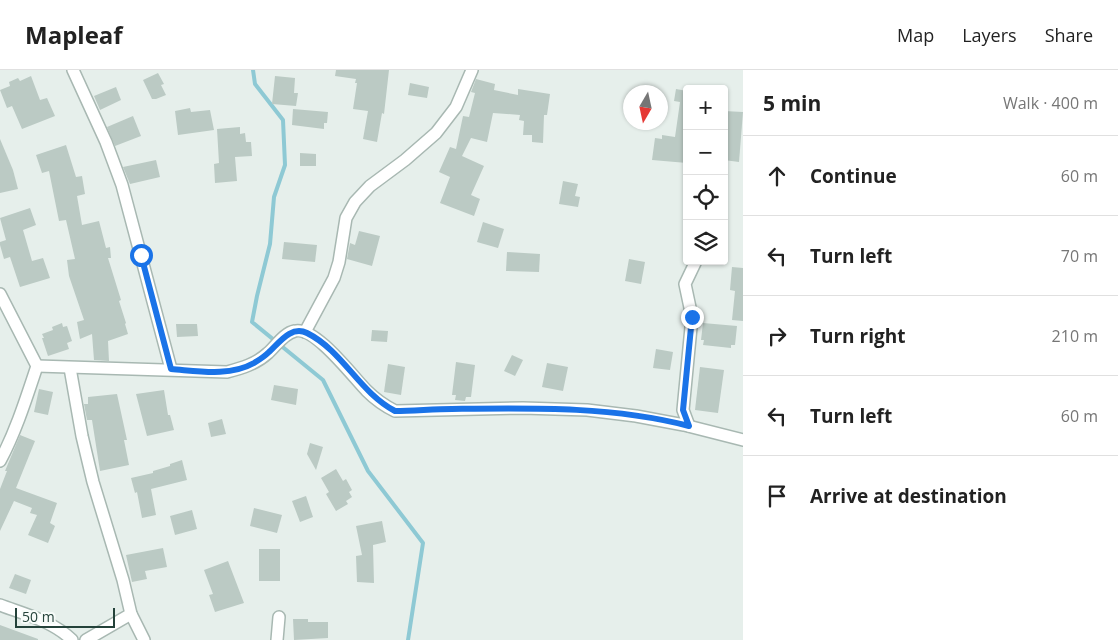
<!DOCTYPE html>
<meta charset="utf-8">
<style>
:root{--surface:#fff;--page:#f2f2f2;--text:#222;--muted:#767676;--line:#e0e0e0}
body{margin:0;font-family:"Open Sans",sans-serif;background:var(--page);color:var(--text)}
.controls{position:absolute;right:15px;top:15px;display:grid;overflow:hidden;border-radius:5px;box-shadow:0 1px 4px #0004}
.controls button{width:45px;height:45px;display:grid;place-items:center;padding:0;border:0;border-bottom:1px solid var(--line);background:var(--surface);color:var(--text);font:25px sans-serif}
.compass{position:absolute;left:623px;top:15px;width:45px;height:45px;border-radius:50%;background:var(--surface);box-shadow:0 1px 4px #0004;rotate:189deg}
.scale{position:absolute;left:15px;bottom:12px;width:100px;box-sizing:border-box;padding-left:5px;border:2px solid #24423a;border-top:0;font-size:14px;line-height:18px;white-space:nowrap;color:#24423a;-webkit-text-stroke:4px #f7fbf9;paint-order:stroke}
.stop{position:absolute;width:15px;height:15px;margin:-11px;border:4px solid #1a73e8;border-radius:50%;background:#fff}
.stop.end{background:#1a73e8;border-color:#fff;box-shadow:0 1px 5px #0008}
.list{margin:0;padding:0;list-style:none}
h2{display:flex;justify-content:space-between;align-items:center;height:65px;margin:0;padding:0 20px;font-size:21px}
h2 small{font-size:16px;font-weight:400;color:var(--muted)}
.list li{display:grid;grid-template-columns:32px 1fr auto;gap:15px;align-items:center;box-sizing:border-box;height:80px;padding:0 20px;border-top:1px solid var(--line)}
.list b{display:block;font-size:19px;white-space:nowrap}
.list em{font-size:16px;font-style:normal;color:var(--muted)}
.icon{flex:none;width:28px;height:28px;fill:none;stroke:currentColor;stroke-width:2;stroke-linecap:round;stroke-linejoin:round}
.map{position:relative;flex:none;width:743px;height:570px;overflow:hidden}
header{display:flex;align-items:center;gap:30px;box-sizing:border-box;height:70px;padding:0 25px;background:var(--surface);border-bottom:1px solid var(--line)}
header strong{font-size:24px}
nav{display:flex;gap:28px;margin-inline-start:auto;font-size:18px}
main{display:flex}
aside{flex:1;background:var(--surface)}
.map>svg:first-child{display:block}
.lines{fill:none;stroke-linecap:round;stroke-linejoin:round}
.stream{stroke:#8ec9d4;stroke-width:4}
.building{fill:#bbcac4}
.street-casing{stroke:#a8b8b2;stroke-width:14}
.street{stroke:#fff;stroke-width:11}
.route{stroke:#1a73e8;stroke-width:6}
</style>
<header>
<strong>Mapleaf</strong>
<nav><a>Map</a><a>Layers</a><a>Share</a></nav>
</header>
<main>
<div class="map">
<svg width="743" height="570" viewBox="0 0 743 570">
<rect width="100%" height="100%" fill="#e6efeb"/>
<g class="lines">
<!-- stream -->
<polyline class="stream" points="253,0 255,14 283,50 285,95 274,127 270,174 257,226 252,252 323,310 368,401 423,473 408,570"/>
</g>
<!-- building -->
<g class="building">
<polygon points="336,0 389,0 384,44 382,43 377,72 363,69 368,41 353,39 357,13 355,13 356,9 335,6"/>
<polygon points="158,3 164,14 161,15 166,25 156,29 152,29 143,10"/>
<polygon points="31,6 40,30 47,28 55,46 22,59 12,36 7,38 0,20 10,16 9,12 18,8 20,11"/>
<polygon points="275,6 295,8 294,23 298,23 296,36 272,34"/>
<polygon points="476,9 495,14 494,20 518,25 518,19 550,24 547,45 544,45 543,73 532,72 532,65 523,65 524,51 519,50 520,45 493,43 487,72 471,68 462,86 484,96 471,125 480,129 474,146 440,133 450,107 439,102 450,77 456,79 463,46 469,47 475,23 471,22"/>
<polygon points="410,13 429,17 427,28 408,25"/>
<polygon points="116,17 121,30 100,40 94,26"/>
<polygon points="676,19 687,21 687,93 652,90 655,68 662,69 662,65 675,67 680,32 674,31"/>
<polygon points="190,38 191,42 210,40 214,60 178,65 175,41"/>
<polygon points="293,39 328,42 327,53 324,53 324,59 292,55"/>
<polygon points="724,41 743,42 739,92 724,90"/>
<polygon points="133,46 141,66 115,76 107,57"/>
<polygon points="240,57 240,64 245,63 246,72 251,72 252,86 235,87 237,111 215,113 214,94 219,93 217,59"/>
<polygon points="0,69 13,100 18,119 0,123"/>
<polygon points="66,75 76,107 82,106 85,124 77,126 82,155 99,151 106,178 110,177 111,188 108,188 121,230 119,231 126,253 125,254 128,264 108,271 109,291 94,290 92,264 80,269 77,252 84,250 69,206 67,190 75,189 66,150 59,151 49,101 42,103 36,85"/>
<polygon points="300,83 316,84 316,96 300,96"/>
<polygon points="156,90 160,107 130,114 123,97"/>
<polygon points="563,111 578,114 575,126 580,127 578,137 559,134"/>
<polygon points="30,138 36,155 23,160 32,191 43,188 50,208 20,217 10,187 4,189 0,175 0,172 6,170 0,148"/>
<polygon points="483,152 504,159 498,178 477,172"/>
<polygon points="359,161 380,166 372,196 347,189 350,173 355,175"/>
<polygon points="284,172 317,175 315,192 282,189"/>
<polygon points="507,182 540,184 539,202 506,201"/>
<polygon points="629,189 645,192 641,214 625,211"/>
<polygon points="732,197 743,198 743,251 732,250 735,221 730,220"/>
<polygon points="62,253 63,257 67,256 72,271 67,273 69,279 48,286 42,268 44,268 42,264 53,260 52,257"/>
<polygon points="703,253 737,256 735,275 731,275 731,278 703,275 704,270 701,270"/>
<polygon points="176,254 197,254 198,266 177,267"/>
<polygon points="372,260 388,261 387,272 371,271"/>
<polygon points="656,279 673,282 670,300 653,298"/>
<polygon points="512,285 523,290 515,306 504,301"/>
<polygon points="456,292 475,295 471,327 466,327 465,331 455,330 456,325 452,325"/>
<polygon points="547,293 568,297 563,321 542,317"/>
<polygon points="388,294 405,297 401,325 384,322"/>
<polygon points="700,297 724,300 718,343 695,340"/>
<polygon points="274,315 298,319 296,335 271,330"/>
<polygon points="39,319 53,322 48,345 34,342"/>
<polygon points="164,320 168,345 170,345 174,360 147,366 136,324"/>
<polygon points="117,324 127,370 124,370 129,395 100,401 92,350 87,350 84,334 88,334 88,327"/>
<polygon points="222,349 226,364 211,367 208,353"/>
<polygon points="20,365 35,371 16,418 57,433 50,453 55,456 48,473 28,465 37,445 30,443 32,438 14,431 0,461 0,419 7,401 5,401"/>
<polygon points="310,373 323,377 316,400 307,384"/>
<polygon points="182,390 187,410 151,419 156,445 142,448 137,422 135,423 131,408 153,403 153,401 170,396 170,394"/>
<polygon points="336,399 343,411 346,409 352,420 349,422 352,427 346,431 348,434 336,441 326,424 329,422 321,408"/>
<polygon points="306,426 313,447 300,452 292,431"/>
<polygon points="254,438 282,445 277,463 250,456"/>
<polygon points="192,440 197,459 175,465 170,446"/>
<polygon points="382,451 386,472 373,475 374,513 357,512 356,486 362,485 356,456"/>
<polygon points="163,478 167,497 145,501 147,509 132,512 126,485"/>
<rect x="259" y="479" width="21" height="32"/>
<polygon points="228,491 244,533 215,542 209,525 213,524 204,500"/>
<polygon points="15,504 31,510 26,524 9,518"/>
<polygon points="293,549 308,549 308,552 328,552 328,568 294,570"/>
<polygon points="0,555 38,569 38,570 0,570"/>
</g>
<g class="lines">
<defs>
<g id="street">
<polyline points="73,0 106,72 122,115 171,299"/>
<path d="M0 224 37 296C26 329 16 361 0 391"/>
<polyline points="305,262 334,208 339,192 346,148 355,132 370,116 405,90 436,63 456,37 472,0"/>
<path d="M37 296 227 302C242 298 256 294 268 283 276 276 284 263 295 261 315 256 353 307 367 321 375 329 385 336 395 341L523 338 587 340 636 346 684 355 743 370"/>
<polyline points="70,298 82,366 93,412 123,510 131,544 144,570"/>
<polyline points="689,356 683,340 692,247 685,214 696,191"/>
<path d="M0 535C24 544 53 551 72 570"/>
<polyline points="86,570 131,544"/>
<polyline points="277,570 279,547"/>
</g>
</defs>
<!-- street casing -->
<use href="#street" class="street-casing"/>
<!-- street -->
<use href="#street" class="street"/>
</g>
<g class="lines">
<!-- route -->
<path class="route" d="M141 185 171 299C198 301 229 307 254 293 259 290 265 286 269 282 279 273 291 255 307 263 343 281 359 322 395 341 414 341 433 339 452 339 531 338 612 336 689 356L683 340 692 247"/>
</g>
</svg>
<div class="controls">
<button>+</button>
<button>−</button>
<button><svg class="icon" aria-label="locate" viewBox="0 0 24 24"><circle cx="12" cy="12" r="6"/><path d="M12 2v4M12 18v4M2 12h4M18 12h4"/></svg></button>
<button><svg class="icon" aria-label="layers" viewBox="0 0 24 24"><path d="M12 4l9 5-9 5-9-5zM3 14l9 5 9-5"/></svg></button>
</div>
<svg class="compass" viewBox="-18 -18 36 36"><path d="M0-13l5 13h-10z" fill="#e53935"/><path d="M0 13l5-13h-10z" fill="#767676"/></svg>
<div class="scale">50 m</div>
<div class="stop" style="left:141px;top:185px"></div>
<div class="stop end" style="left:692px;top:247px"></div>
</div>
<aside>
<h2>5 min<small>Walk · 400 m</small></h2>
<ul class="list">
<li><svg class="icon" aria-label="ahead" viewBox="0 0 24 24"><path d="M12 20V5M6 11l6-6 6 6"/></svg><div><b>Continue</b></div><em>60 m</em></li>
<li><svg class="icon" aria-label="left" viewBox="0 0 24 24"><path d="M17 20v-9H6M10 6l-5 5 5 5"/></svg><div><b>Turn left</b></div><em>70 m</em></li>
<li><svg class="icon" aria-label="right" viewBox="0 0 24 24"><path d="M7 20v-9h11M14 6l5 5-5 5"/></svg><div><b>Turn right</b></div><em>210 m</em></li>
<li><svg class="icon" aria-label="left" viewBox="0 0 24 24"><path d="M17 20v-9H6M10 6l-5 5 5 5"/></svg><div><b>Turn left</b></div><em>60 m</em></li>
<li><svg class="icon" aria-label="arrive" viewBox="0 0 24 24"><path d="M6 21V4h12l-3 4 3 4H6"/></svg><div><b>Arrive at destination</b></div></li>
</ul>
</aside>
</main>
